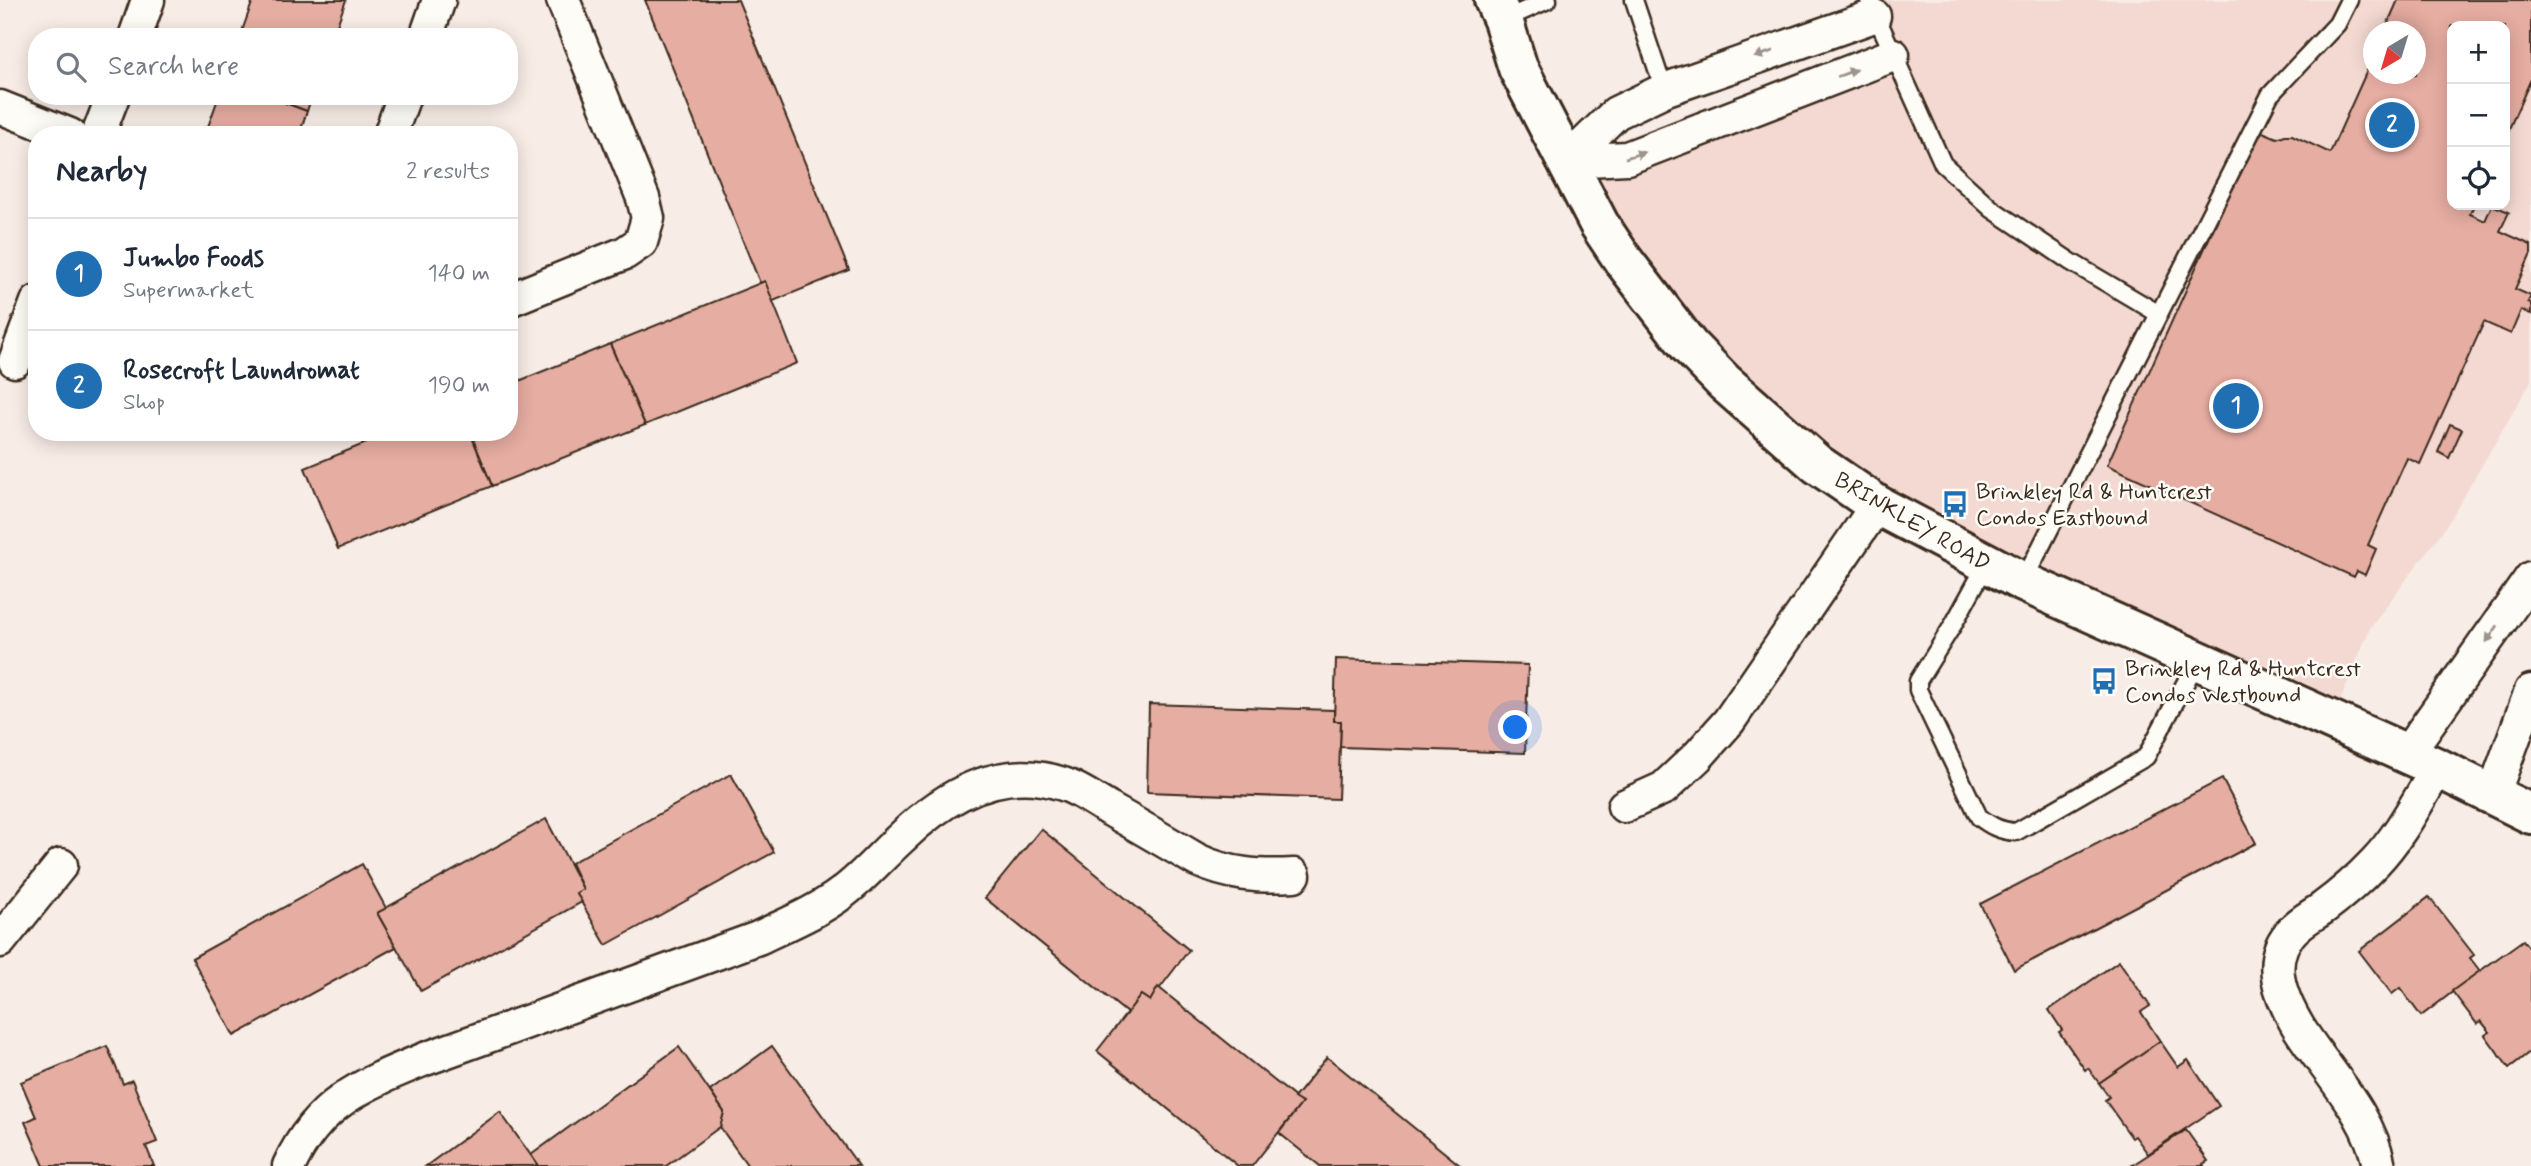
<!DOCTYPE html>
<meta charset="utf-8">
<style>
:root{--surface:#fff;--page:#f2f2f3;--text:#1f2937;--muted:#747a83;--line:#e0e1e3;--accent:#1f6fb2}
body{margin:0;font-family:Mynerve,sans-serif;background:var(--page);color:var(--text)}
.controls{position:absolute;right:21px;top:21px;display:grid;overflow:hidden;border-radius:14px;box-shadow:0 4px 18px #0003}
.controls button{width:63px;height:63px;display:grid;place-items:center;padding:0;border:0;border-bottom:2px solid var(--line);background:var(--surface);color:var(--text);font:35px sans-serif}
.compass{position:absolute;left:2363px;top:21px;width:63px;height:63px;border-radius:50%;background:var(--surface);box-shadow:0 4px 18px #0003;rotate:218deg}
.you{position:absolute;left:1516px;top:728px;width:24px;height:24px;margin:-18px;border:5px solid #fff;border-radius:50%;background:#1a73e8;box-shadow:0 0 0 10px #1a73e833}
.badge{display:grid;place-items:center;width:46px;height:46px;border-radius:50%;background:var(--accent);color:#fff;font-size:23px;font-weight:700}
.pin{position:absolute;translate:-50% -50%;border:4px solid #fff;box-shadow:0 2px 7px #0006}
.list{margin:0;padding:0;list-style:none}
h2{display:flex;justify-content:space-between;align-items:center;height:91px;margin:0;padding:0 28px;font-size:30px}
h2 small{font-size:23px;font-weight:400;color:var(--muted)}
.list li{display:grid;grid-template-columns:46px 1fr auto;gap:21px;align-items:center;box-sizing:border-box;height:112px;padding:0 28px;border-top:2px solid var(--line)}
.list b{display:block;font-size:26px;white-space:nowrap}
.list p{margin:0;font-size:23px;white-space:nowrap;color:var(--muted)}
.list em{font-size:23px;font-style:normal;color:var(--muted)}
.icon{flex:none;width:38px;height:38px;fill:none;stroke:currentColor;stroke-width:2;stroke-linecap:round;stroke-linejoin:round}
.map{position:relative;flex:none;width:2531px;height:1166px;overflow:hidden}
.search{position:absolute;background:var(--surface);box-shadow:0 4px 18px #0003;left:28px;top:28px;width:490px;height:77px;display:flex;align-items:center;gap:18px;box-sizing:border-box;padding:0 24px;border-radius:28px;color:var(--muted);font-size:26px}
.panel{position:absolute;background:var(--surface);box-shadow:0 4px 18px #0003;left:28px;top:126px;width:490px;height:315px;border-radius:28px}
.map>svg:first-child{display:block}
.built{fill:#f3d9d2;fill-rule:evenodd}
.building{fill:#e6ada2;stroke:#3b2a1e;stroke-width:2}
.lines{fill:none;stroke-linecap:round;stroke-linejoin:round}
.lane-casing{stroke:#3b2a1e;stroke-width:21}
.street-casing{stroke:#3b2a1e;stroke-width:37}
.secondary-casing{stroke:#3b2a1e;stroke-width:44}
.lane{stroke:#fdfcf7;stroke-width:16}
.street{stroke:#fdfcf7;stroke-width:32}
.secondary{stroke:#fdfcf7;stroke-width:38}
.oneway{fill:#9c938a}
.labels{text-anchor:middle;stroke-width:5;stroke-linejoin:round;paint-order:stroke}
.poi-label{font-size:23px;fill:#3b2a1e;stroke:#fdfcf7;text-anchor:start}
.street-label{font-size:23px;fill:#3b2a1e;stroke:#fdfcf7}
</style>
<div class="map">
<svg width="2531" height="1166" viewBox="0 0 2531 1166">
<rect width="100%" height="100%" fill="#f8ece6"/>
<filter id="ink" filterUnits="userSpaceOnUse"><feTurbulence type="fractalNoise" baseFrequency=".0143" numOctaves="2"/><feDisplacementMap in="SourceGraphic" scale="14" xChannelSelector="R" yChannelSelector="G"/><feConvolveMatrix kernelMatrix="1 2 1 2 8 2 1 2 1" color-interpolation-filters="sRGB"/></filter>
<g filter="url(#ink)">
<!-- built -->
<path class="built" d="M1869 0H2531V381L2449 522 2370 628 2332 721 2023 582 1724 382 1567 161 1893 55ZM2452 26H2505V205H2452ZM2374 32H2416V74H2374Z"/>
<!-- building -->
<g class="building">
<polygon points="253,0 346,0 333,37 240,37"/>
<polygon points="645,0 738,0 849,270 771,302 765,281 760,283"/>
<polygon points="2398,0 2531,0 2531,79 2505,138 2505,26 2452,26 2452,205 2474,205 2470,214 2485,221 2492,205 2509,212 2500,231 2531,245 2531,254 2515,289 2531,296 2528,302 2531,303 2531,314 2521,310 2511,334 2484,322 2420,464 2407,458 2368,545 2376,549 2365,575 2357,571 2354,577 2107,465 2258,130 2277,138 2285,135 2292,135 2330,153 2374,55 2374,74 2416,74 2416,32 2384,32"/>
<polygon points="219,96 267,96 307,111 299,135 205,135"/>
<polygon points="267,96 312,96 307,111"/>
<polygon points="765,281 797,363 645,425 610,344"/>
<polygon points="610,344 645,425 492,486 470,432 509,432 509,385"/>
<polygon points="2450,424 2462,429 2449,458 2438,452"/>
<polygon points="393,432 470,432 492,486 338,549 305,468"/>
<polygon points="1336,659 1528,665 1525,753 1340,747 1341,721 1334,721"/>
<polygon points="1149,704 1334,710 1334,721 1341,721 1338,799 1147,792"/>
<polygon points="731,774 774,852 606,945 576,893 583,889 571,863"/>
<polygon points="2222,779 2256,843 2014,970 1980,904"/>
<polygon points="546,819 583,889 576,893 582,902 421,991 377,913"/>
<polygon points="1041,829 1189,950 1150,1001 1141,995 1127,1013 985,898"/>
<polygon points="362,864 386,908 377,913 396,947 234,1036 192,958"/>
<polygon points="2429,897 2474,955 2470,958 2480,971 2421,1016 2400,988 2392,994 2359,951"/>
<polygon points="2523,940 2531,950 2531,1051 2509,1068 2485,1035 2490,1032 2481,1021 2477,1024 2452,991"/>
<polygon points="2119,961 2150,1006 2141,1012 2160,1041 2099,1083 2088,1068 2085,1070 2059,1032 2062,1030 2049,1010"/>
<polygon points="1158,987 1302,1103 1252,1166 1238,1166 1097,1051 1141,995 1150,1001"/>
<polygon points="2160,1041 2178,1067 2188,1060 2219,1106 2148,1154 2135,1136 2132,1138 2105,1100 2109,1097 2099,1083"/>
<polygon points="107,1046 123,1084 132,1080 157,1142 146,1146 154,1166 44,1166 25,1122 36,1117 21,1082"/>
<polygon points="772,1046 859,1166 748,1166 720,1127 724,1112 710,1091"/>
<polygon points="679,1047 724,1112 720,1127 666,1166 535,1166 537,1164 531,1155"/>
<polygon points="1327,1057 1461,1166 1320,1166 1279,1133 1302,1103 1294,1098"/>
<polygon points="500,1112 537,1164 535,1166 426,1166"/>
<polygon points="2186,1130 2208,1161 2203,1164 2204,1166 2131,1166"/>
</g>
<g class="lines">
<defs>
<g id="lane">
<polyline points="1634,0 1664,90"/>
<polyline points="1869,0 1943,164 1992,209 2071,262 2159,314"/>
<polyline points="1503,20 1548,0"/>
<path d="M1986 565 1953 625 1918 681V690L1979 817C1991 826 2000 831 2016 832L2146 757 2197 661"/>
<polyline points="2023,582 2270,95 2337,24 2349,0"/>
</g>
<g id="street">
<polyline points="135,37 148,0"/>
<polyline points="426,37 439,0"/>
<polyline points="0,107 70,135"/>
<polyline points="98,135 113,96"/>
<polyline points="390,135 404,96"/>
<polyline points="1567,161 1627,158 1893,55"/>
<polyline points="1567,161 1616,113 1664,90 1874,16"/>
<polyline points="509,300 625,253 641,242 648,218 643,198 563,0"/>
<polyline points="15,361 37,302"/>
<polyline points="2406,755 2531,578"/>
<polyline points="2493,795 2531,691"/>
<polyline points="1624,806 1664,788 1698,756 1729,721 1877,505"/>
<polyline points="0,941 61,865"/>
<path d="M289 1166C318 1102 364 1084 425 1059L758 938C787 924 817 912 842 893 864 877 881 856 901 838 945 795 1001 763 1063 784 1079 789 1095 801 1109 809 1139 826 1168 843 1197 860 1230 875 1259 877 1294 875"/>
<path d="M2379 1166C2370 1114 2326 1071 2299 1028 2281 998 2264 959 2293 930 2301 921 2313 915 2323 908 2342 894 2359 879 2375 862 2401 835 2418 800 2438 768"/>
</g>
<polyline id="secondary" points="1494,0 1503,20 1518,68 1599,224 1623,260 1689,346 1724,382 1817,464 1877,505 2023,582 2438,768 2531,814"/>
</defs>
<!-- lane casing -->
<use href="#lane" class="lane-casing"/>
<!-- street casing -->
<use href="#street" class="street-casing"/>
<!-- secondary casing -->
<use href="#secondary" class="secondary-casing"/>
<!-- lane -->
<use href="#lane" class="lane"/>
<!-- street -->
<use href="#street" class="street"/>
<!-- secondary -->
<use href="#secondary" class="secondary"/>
</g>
<!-- one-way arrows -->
<defs><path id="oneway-solid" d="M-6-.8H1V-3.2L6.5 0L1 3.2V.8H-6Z" transform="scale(1.75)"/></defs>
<g class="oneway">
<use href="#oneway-solid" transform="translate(1764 54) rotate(161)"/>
<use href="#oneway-solid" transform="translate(1847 73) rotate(-21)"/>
<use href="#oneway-solid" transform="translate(1635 155) rotate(-17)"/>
<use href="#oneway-solid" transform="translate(2492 634) rotate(125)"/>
</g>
</g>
<!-- icons -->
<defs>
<symbol id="bus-bare" viewBox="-9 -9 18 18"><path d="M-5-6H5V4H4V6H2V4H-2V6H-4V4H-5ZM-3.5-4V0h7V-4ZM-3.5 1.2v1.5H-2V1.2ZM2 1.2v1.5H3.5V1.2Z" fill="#1f6fb2" stroke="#fdfcf7" stroke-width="2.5" paint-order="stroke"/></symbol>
</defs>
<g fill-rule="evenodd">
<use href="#bus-bare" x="1936" y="485" width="38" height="38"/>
<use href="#bus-bare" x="2085" y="662" width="38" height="38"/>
</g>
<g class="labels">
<!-- poi labels -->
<g class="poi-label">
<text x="1976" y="499">Brinkley Rd &amp; Huntcrest<tspan x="1976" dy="26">Condos Eastbound</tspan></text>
<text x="2125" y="676">Brinkley Rd &amp; Huntcrest<tspan x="2125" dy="26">Condos Westbound</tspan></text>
</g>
<!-- street labels -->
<g class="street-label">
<text transform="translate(1913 521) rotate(30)" y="8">BRINKLEY ROAD</text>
</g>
</g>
</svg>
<div class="controls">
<button>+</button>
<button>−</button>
<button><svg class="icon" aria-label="locate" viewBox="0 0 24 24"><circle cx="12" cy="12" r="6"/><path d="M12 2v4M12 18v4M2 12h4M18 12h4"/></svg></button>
</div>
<svg class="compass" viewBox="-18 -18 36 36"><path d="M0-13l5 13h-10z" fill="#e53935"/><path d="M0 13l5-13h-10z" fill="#747a83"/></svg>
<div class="you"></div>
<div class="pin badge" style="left:2236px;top:406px">1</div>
<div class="pin badge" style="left:2392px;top:125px">2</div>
<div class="search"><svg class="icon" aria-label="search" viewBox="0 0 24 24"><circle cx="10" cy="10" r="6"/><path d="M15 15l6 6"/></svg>Search here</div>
<section class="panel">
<h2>Nearby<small>2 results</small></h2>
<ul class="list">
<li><span class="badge">1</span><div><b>Jumbo Foods</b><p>Supermarket</p></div><em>140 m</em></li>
<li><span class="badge">2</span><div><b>Rosecroft Laundromat</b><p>Shop</p></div><em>190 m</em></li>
</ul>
</section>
</div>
